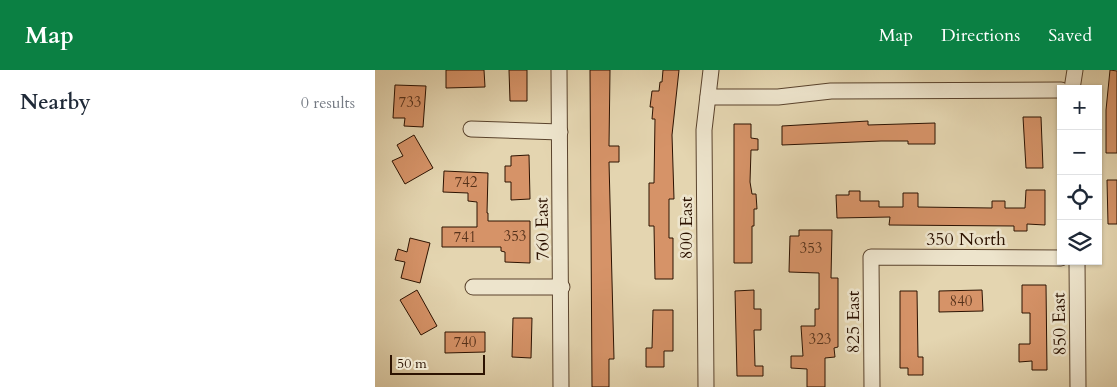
<!DOCTYPE html>
<meta charset="utf-8">
<style>
:root{--surface:#fff;--page:#f2f2f3;--text:#1f2937;--muted:#747a83;--line:#e0e1e3;--accent:#0b8043}
body{margin:0;font-family:Cardo,serif;background:var(--page);color:var(--text)}
.controls{position:absolute;right:15px;top:15px;display:grid;overflow:hidden;border-radius:0px;box-shadow:0 1px 4px #0004}
.controls button{width:45px;height:45px;display:grid;place-items:center;padding:0;border:0;border-bottom:1px solid var(--line);background:var(--surface);color:var(--text);font:25px sans-serif}
.scale{position:absolute;left:15px;bottom:12px;width:95px;box-sizing:border-box;padding-left:5px;border:2px solid #2c1201;border-top:0;font-size:14px;line-height:18px;white-space:nowrap;color:#2c1201;-webkit-text-stroke:4px #ede4cc;paint-order:stroke}
.list{margin:0;padding:0;list-style:none}
h2{display:flex;justify-content:space-between;align-items:center;height:65px;margin:0;padding:0 20px;font-size:21px}
h2 small{font-size:16px;font-weight:400;color:var(--muted)}
.icon{flex:none;width:28px;height:28px;fill:none;stroke:currentColor;stroke-width:2;stroke-linecap:round;stroke-linejoin:round}
.map{position:relative;flex:none;width:742px;height:317px;overflow:hidden}
header{display:flex;align-items:center;gap:30px;box-sizing:border-box;height:70px;padding:0 25px;background:var(--accent);color:#fff}
header strong{font-size:24px}
nav{display:flex;gap:28px;margin-inline-start:auto;font-size:18px}
main{display:flex}
aside{flex:1;background:var(--surface)}
.map>svg:first-child{display:block}
.building{fill:#d69368;stroke:#2c1201}
.lines{fill:none;stroke-linecap:round;stroke-linejoin:round}
.street-casing{stroke:#5a432d;stroke-width:17}
.street{stroke:#ede4cc;stroke-width:15}
.labels{text-anchor:middle;stroke-width:5;stroke-linejoin:round;paint-order:stroke}
.number-label{font-size:15px;fill:#56321b}
.street-label{font-size:18px;fill:#2c1201;stroke:#ede4cc}
</style>
<header>
<strong>Map</strong>
<nav><a>Map</a><a>Directions</a><a>Saved</a></nav>
</header>
<main>
<aside>
<h2>Nearby<small>0 results</small></h2>
<ul class="list">
</ul>
</aside>
<div class="map">
<svg width="742" height="317" viewBox="0 0 742 317">
<rect width="100%" height="100%" fill="#e4d5b0"/>
<filter id="stains"><feTurbulence type="fractalNoise" baseFrequency=".004" numOctaves="4"/><feColorMatrix values="0 0 0 0 .2 0 0 0 0 .09 0 0 0 0 .02 0 0 0 .5 -.17"/></filter>
<radialGradient id="worn" r=".72"><stop offset=".6" stop-color="#630" stop-opacity="0"/><stop offset="1" stop-color="#630" stop-opacity=".3"/></radialGradient>
<!-- building -->
<g class="building">
<polygon points="71,0 109,0 110,17 71,18"/>
<polygon points="134,0 152,0 152,31 135,31"/>
<polygon points="215,0 235,0 234,76 244,76 244,92 234,92 239,289 234,289 234,317 217,317"/>
<polygon points="288,0 304,0 297,65 299,129 294,129 294,168 298,168 298,209 280,209 279,156 274,156 274,113 279,113 280,49 277,49 278,37 275,37 277,21 284,21 285,12 287,12"/>
<polygon points="735,0 742,1 742,83 731,83 731,40"/>
<polygon points="20,15 51,16 48,57 29,56 30,48 18,48"/>
<polygon points="648,47 666,47 668,98 651,98"/>
<polygon points="493,51 493,55 560,53 560,74 533,74 533,71 506,71 407,75 407,56"/>
<polygon points="359,54 376,54 376,68 383,69 383,80 376,80 375,112 377,124 381,124 382,139 379,139 379,156 377,156 377,193 359,193"/>
<polygon points="39,65 58,98 30,114 17,91 28,86 22,75"/>
<polygon points="154,85 155,129 136,130 136,112 130,112 130,96 136,96 136,86"/>
<polygon points="69,101 113,103 112,143 113,143 113,151 155,151 155,193 130,192 130,182 126,181 126,177 67,177 67,157 102,157 102,132 93,131 93,123 68,122"/>
<polygon points="732,110 742,110 742,154 733,154"/>
<polygon points="651,120 670,120 670,155 652,154 652,161 639,161 639,156 514,155 515,147 462,148 461,125 474,125 474,121 485,121 485,131 504,131 504,137 528,137 528,123 543,123 543,137 617,138 617,131 630,131 630,138 650,138"/>
<polygon points="424,160 457,160 456,208 463,208 463,277 459,278 460,287 450,288 450,317 432,317 432,299 416,298 416,286 428,286 426,256 440,256 440,239 444,239 444,203 414,202 415,166 424,166"/>
<polygon points="35,168 55,173 45,213 26,208 30,192 20,190 23,179 32,182"/>
<polygon points="647,215 671,215 672,300 657,300 657,291 644,292 644,274 655,274 655,243 647,243"/>
<polygon points="42,220 62,256 46,265 25,230"/>
<polygon points="379,220 379,239 386,239 386,260 379,260 380,296 388,296 388,306 362,306 360,221"/>
<polygon points="607,220 608,241 564,242 564,221"/>
<polygon points="525,221 542,221 543,287 548,287 548,305 533,305 533,298 525,298"/>
<polygon points="278,240 298,240 298,281 289,281 289,297 271,297 271,278 277,278"/>
<polygon points="138,248 157,248 156,288 137,287"/>
<polygon points="70,262 110,262 110,282 70,283"/>
</g>
<g class="lines">
<defs>
<g id="street">
<polyline points="184,0 186,317"/>
<polyline points="697,19 700,0"/>
<polyline points="333,27 403,27 456,21 686,20"/>
<polyline points="96,59 185,62"/>
<polyline points="702,191 703,317"/>
<polyline points="98,217 187,217"/>
<polyline points="331,317 329,60 336,0"/>
<polyline points="497,317 496,187 686,188"/>
</g>
</defs>
<!-- street casing -->
<use href="#street" class="street-casing"/>
<!-- street -->
<use href="#street" class="street"/>
</g>
<g class="labels">
<!-- number labels -->
<g class="number-label">
<text x="35" y="37">733</text>
<text x="91" y="117">742</text>
<text x="140" y="171">353</text>
<text x="90" y="172">741</text>
<text x="436" y="183">353</text>
<text x="586" y="236">840</text>
<text x="445" y="274">323</text>
<text x="90" y="277">740</text>
</g>
<!-- street labels -->
<g class="street-label">
<text transform="translate(311 158) rotate(-90)" y="6">800 East</text>
<text transform="translate(167 159) rotate(-91)" y="6">760 East</text>
<text x="591" y="175">350 North</text>
<text transform="translate(478 252) rotate(-90)" y="6">825 East</text>
<text transform="translate(684 254) rotate(-91)" y="6">850 East</text>
</g>
</g>
<rect width="100%" height="100%" filter="url(#stains)"/>
<rect width="100%" height="100%" fill="url(#worn)"/>
</svg>
<div class="controls">
<button>+</button>
<button>−</button>
<button><svg class="icon" aria-label="locate" viewBox="0 0 24 24"><circle cx="12" cy="12" r="6"/><path d="M12 2v4M12 18v4M2 12h4M18 12h4"/></svg></button>
<button><svg class="icon" aria-label="layers" viewBox="0 0 24 24"><path d="M12 4l9 5-9 5-9-5zM3 14l9 5 9-5"/></svg></button>
</div>
<div class="scale">50 m</div>
</div>
</main>
